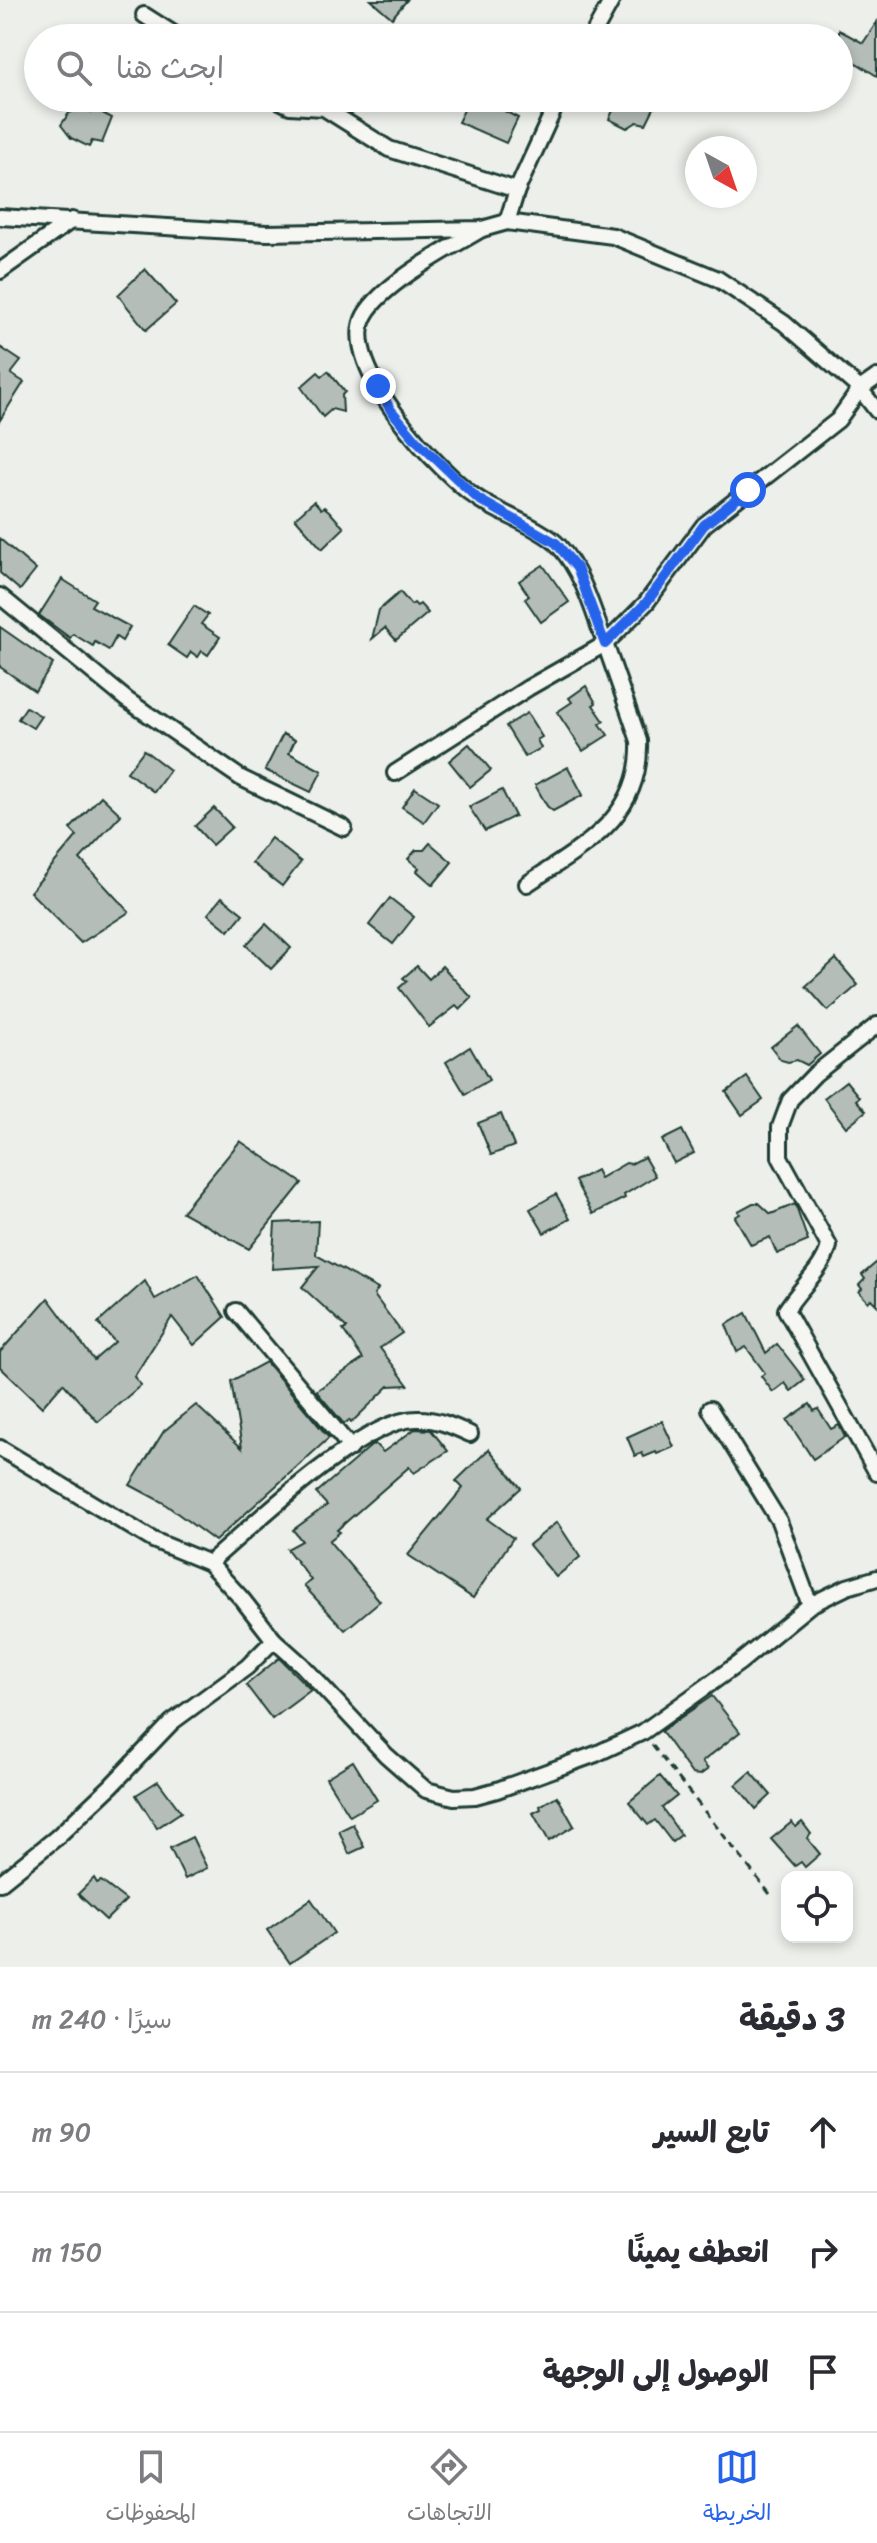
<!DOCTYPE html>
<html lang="ar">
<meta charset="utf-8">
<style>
:root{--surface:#fff;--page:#f2f2f3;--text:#2b2b33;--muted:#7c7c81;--line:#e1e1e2;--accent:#2563eb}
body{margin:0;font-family:Sriracha,"Playpen Sans Arabic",sans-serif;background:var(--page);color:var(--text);direction:rtl}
.controls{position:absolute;right:24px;bottom:24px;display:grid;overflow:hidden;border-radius:16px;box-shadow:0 4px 12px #0003}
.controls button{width:72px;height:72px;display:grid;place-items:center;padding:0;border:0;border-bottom:2px solid var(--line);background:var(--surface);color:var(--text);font:40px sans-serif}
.compass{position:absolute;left:685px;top:136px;width:72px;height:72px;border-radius:50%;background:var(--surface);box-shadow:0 4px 12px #0003;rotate:140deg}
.stop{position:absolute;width:24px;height:24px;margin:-18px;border:6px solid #2563eb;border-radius:50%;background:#fff}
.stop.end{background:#2563eb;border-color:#fff;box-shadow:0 2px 8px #0008}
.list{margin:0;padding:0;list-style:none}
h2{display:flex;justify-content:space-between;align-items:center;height:104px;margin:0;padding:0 32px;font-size:34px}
h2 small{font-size:26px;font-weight:400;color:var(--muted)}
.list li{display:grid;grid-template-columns:52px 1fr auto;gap:24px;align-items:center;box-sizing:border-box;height:120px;padding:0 32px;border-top:2px solid var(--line)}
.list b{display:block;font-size:30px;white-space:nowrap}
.list em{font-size:26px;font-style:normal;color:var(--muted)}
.icon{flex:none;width:44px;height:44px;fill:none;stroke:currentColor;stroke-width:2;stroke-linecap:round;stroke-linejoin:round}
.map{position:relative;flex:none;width:877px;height:1967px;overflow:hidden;direction:ltr}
.search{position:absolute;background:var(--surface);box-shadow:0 4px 12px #0003;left:24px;right:24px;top:24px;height:88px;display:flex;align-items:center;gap:20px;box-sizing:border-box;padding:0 28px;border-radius:44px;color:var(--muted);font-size:30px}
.sheet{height:464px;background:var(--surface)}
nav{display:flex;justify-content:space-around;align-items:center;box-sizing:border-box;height:112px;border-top:2px solid var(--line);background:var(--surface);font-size:22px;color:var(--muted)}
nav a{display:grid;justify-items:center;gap:4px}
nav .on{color:var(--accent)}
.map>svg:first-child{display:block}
.building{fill:#b4bdb8;stroke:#1f3d34;stroke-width:2}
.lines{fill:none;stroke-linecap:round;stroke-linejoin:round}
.street-casing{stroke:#1f3d34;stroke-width:20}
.path{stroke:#1f3d34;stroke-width:3;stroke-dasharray:8 6;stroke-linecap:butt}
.street{stroke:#f6f6f2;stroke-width:14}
.route{stroke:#2563eb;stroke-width:10}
</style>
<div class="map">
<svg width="877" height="1967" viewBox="0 0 877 1967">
<rect width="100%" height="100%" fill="#edefea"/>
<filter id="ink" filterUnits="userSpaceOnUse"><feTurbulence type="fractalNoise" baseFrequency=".0125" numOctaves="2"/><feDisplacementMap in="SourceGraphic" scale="16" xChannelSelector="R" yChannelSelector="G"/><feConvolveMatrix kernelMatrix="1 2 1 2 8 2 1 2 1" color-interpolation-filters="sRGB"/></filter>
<g filter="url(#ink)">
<!-- building -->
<g class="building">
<polygon points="371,0 407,0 392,18"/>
<polygon points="877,22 877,76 839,52 839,30 863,43"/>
<polygon points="470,98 480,98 518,118 506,143 458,122"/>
<polygon points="619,98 645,98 656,104 646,124 637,122 627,128 609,119"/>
<polygon points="82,108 92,112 93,108 112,118 102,143 92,141 89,147 71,138 61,125 69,113"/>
<polygon points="145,269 176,304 146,330 118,295"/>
<polygon points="0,347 21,361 11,374 24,382 0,420"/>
<polygon points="328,371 345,392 342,395 343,412 332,409 323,417 301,387 318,372 322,376"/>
<polygon points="314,501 321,509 324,507 329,511 344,528 322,549 295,518"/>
<polygon points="0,539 36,570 20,590 0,573"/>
<polygon points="543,565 569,602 541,622 525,599 529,596 519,581"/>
<polygon points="62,579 95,600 91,606 130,627 122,641 116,637 109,650 95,642 93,646 73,634 70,638 39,615"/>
<polygon points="400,592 411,605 414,603 417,606 420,604 428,613 396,640 385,628 372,639 379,610"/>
<polygon points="194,606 208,615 201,624 220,637 208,655 202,651 198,657 191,652 187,658 168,645"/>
<polygon points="0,627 53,664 35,691 0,667"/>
<polygon points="586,686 596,703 593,705 604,721 600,724 608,735 583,751 557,712 572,702 569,698"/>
<polygon points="26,707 41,716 33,728 18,719"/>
<polygon points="527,713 542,737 537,740 541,748 525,757 506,726"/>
<polygon points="283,734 295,740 289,753 322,771 311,792 265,770"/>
<polygon points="469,744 491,770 470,787 449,761"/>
<polygon points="144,750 170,770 154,792 127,772"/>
<polygon points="568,767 583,795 553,811 547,806 535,785"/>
<polygon points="415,788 438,803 424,822 402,807"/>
<polygon points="502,790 515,816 485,831 469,807"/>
<polygon points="101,796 121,815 80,859 129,912 81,943 30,892 77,836 70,829"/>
<polygon points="214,808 232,827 212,845 195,826"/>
<polygon points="271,838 301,862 282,886 252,863"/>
<polygon points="430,843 452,862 433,885 417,871 419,868 408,859 416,850 424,850"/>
<polygon points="222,897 243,914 229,931 208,914"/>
<polygon points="390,898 414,917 393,944 369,925"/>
<polygon points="266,924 291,948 271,969 246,945"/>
<polygon points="836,959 858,985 828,1011 806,986"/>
<polygon points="417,966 429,979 442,966 472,998 460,1010 456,1006 429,1027 399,988 407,981 403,978"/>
<polygon points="798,1026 820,1054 807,1065 797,1060 788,1062 781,1060 771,1047"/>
<polygon points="470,1047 489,1080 465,1094 446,1062"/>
<polygon points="747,1077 763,1100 742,1115 726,1092"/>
<polygon points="846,1081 859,1097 856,1100 866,1111 846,1127 824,1098"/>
<polygon points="501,1114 514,1146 491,1155 478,1123"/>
<polygon points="682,1130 694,1153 674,1163 662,1140"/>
<polygon points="240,1141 302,1183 249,1249 182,1212"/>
<polygon points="644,1157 655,1176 624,1195 625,1198 593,1214 575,1181 596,1170 600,1178 626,1163 631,1164"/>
<polygon points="556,1194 570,1219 544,1233 530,1209"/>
<polygon points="753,1203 759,1203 771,1214 795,1204 808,1241 777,1254 770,1237 751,1245 735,1217 740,1214 738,1211"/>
<polygon points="318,1221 316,1255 378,1289 374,1295 402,1333 380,1348 408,1385 389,1386 351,1423 349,1420 344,1424 316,1391 363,1359 343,1330 347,1328 302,1287 319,1266 272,1269 275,1223"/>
<polygon points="877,1262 877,1305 871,1299 868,1302 859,1292 862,1289 859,1285 865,1279 862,1275"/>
<polygon points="198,1275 225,1317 194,1345 172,1317 134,1377 141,1385 98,1422 63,1383 42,1407 0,1367 0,1352 48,1298 94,1360 115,1342 98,1323 145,1281 155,1299"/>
<polygon points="746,1313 766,1353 777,1344 805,1380 791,1391 785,1383 773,1392 761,1376 765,1373 746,1347 737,1352 726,1325"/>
<polygon points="266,1362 329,1438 215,1541 162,1502 130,1485 164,1431 196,1405 242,1448 231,1381"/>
<polygon points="810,1404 814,1411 818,1409 831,1429 839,1425 845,1437 813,1459 787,1420"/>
<polygon points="662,1421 674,1447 657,1454 656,1452 644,1457 642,1453 635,1456 627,1437"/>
<polygon points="415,1429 431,1430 448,1451 414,1473 409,1467 337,1530 340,1532 329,1541 380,1601 345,1630 304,1586 311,1580 287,1549 302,1541 293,1530 327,1505 316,1493 371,1446 375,1444 383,1452"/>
<polygon points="489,1449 521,1488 487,1519 513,1538 473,1598 408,1555 463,1488 456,1481"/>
<polygon points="557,1522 580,1557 556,1577 529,1545"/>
<polygon points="279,1658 311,1690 272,1719 246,1685"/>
<polygon points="712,1696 740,1732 702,1762 708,1769 700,1775 692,1774 661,1731"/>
<polygon points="353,1761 377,1800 350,1816 326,1778"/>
<polygon points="751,1772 771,1795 756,1809 736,1785"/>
<polygon points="660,1776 677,1796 662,1808 681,1835 672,1842 655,1820 648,1825 629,1802"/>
<polygon points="158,1781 181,1812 157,1828 136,1795"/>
<polygon points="557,1796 574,1826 549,1841 533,1813 541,1809 540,1806"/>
<polygon points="792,1822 796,1827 802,1822 811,1834 807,1838 820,1854 805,1867 801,1862 795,1866 771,1839"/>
<polygon points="353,1824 364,1847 349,1854 339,1831"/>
<polygon points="192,1837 207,1868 185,1879 170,1848"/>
<polygon points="94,1878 97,1883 101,1881 126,1900 106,1920 78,1894"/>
<polygon points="311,1899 334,1933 290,1963 267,1930"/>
</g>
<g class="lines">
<defs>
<g id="street">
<polyline points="144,15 180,38"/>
<polyline points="591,38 612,0"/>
<polyline points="274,98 290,106 324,108 389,149 517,190"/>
<polyline points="0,217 267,233 482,229 507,222 613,236 718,279 784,323 860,389 877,411"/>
<polyline points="507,222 517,190 559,98"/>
<path d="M482 229C450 248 383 283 365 315 337 364 441 475 480 500 501 514 544 529 559 546 581 571 590 601 601 632 614 669 627 705 639 741 642 818 583 846 527 884"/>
<polyline points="0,271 72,220"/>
<polyline points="0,596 127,700 241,778 344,828"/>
<polyline points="395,773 528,688 605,644 646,603 704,525 838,420 860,389 877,377"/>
<path d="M877 1025 815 1074 790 1100 780 1127V1157L829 1246C823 1270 800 1287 786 1310L877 1473"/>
<polyline points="236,1311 351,1448"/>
<polyline points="710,1409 779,1521 810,1605"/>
<polyline points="0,1448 153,1540 209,1563 242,1599 274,1640 302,1665 386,1755 426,1790 454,1797 475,1796 497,1790 596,1754 643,1732 739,1663 810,1605 847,1587 877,1578"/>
<path d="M209 1563C251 1527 363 1419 416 1419 435 1418 453 1426 470 1434"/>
<polyline points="0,1883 56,1838 111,1786 172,1722 247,1667 274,1640"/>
</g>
</defs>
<!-- street casing -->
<use href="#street" class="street-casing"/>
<!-- path -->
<polyline class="path" points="652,1745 770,1894"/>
<!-- street -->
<use href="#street" class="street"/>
</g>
</g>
<g class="lines" filter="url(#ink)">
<!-- route -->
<polyline class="route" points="378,386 390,409 417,441 478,499 556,543 577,568 605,644 646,603 704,525 748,490"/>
</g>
</svg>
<div class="controls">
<button><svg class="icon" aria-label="locate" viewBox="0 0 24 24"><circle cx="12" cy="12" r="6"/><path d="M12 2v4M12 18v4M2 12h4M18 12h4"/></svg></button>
</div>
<svg class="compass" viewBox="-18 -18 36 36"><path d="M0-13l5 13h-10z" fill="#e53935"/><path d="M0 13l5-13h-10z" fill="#7c7c81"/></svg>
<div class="stop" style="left:748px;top:490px"></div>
<div class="stop end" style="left:378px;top:386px"></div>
<div class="search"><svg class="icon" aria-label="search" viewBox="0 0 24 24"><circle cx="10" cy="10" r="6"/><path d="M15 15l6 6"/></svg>ابحث هنا</div>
</div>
<section class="sheet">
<h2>3 دقيقة<small>سيرًا · 240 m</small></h2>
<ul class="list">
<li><svg class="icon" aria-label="ahead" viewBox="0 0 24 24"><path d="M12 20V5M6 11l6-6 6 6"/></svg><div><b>تابع السير</b></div><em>90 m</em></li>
<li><svg class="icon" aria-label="right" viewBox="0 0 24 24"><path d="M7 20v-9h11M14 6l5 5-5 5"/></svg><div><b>انعطف يمينًا</b></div><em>150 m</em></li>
<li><svg class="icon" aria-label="arrive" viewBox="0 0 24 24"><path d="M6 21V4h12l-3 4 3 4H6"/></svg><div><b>الوصول إلى الوجهة</b></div></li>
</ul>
</section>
<nav>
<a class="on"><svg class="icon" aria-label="map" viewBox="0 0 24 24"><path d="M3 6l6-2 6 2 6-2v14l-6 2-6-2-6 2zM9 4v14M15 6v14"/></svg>الخريطة</a>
<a><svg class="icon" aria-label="directions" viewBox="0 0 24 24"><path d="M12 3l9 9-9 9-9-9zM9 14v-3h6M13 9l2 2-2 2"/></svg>الاتجاهات</a>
<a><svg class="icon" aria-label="saved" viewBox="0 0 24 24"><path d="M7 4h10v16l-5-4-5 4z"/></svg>المحفوظات</a>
</nav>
